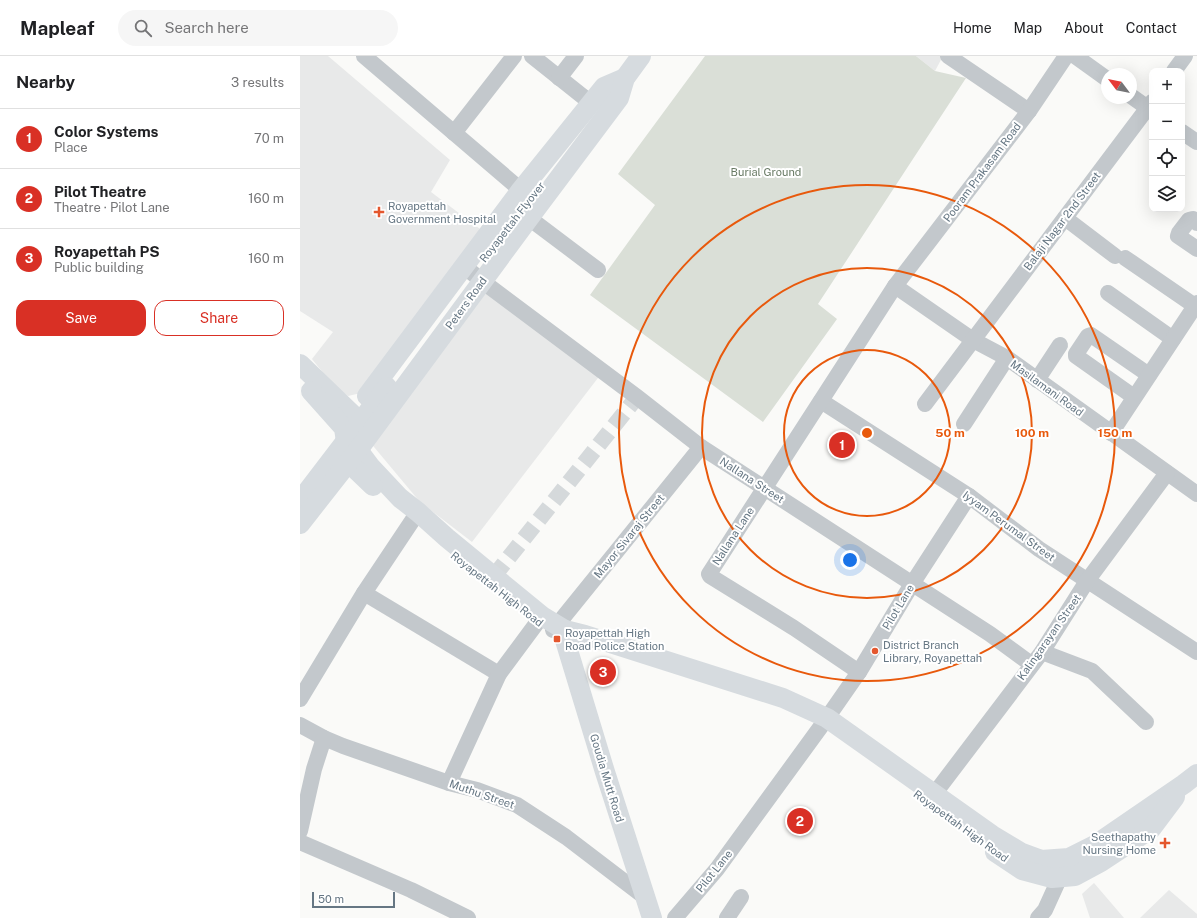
<!DOCTYPE html>
<meta charset="utf-8">
<style>
:root{--surface:#fff;--page:#f6f6f6;--text:#202124;--muted:#757577;--line:#e0e0e0;--accent:#d93025}
body{margin:0;font-family:"Public Sans",sans-serif;background:var(--page);color:var(--text)}
.controls{position:absolute;right:12px;top:12px;display:grid;overflow:hidden;border-radius:8px;box-shadow:0 4px 16px #0002}
.controls button{width:36px;height:36px;display:grid;place-items:center;padding:0;border:0;border-bottom:1px solid var(--line);background:var(--surface);color:var(--text);font:20px sans-serif}
.compass{position:absolute;left:801px;top:12px;width:36px;height:36px;border-radius:50%;background:var(--surface);box-shadow:0 4px 16px #0002;rotate:302deg}
.scale{position:absolute;left:12px;bottom:10px;width:83px;box-sizing:border-box;padding-left:4px;border:2px solid #657683;border-top:0;font-size:11px;line-height:14px;white-space:nowrap;color:#657683;-webkit-text-stroke:3px #fff;paint-order:stroke}
.you{position:absolute;left:550px;top:504px;width:14px;height:14px;margin:-10px;border:3px solid #fff;border-radius:50%;background:#1a73e8;box-shadow:0 0 0 6px #1a73e833}
.badge{display:grid;place-items:center;width:26px;height:26px;border-radius:50%;background:var(--accent);color:#fff;font-size:13px;font-weight:700}
.pin{position:absolute;translate:-50% -50%;border:2px solid #fff;box-shadow:0 1px 4px #0006}
.list{margin:0;padding:0;list-style:none}
h2{display:flex;justify-content:space-between;align-items:center;height:52px;margin:0;padding:0 16px;font-size:17px}
h2 small{font-size:13px;font-weight:400;color:var(--muted)}
.list li{display:grid;grid-template-columns:26px 1fr auto;gap:12px;align-items:center;box-sizing:border-box;height:60px;padding:0 16px;border-top:1px solid var(--line)}
.list b{display:block;font-size:15px;white-space:nowrap}
.list p{margin:0;font-size:13px;white-space:nowrap;color:var(--muted)}
.list em{font-size:13px;font-style:normal;color:var(--muted)}
.actions{display:flex;gap:8px;padding:12px 16px}
.actions a{flex:1;padding:9px 0;border:1px solid var(--accent);border-radius:12px;text-align:center;font-size:14px;color:var(--accent)}
.actions .main{background:var(--accent);color:#fff}
.icon{flex:none;width:22px;height:22px;fill:none;stroke:currentColor;stroke-width:2;stroke-linecap:round;stroke-linejoin:round}
.map{position:relative;flex:none;width:897px;height:862px;overflow:hidden}
header{display:flex;align-items:center;gap:24px;box-sizing:border-box;height:56px;padding:0 20px;background:var(--surface);border-bottom:1px solid var(--line)}
header strong{font-size:19px}
nav{display:flex;gap:22px;margin-inline-start:auto;font-size:14px}
.search{width:280px;height:36px;background:var(--page);display:flex;align-items:center;gap:10px;box-sizing:border-box;padding:0 14px;border-radius:22px;color:var(--muted);font-size:15px}
main{display:flex}
aside{flex:1;background:var(--surface)}
.map>svg:first-child{display:block}
.built{fill:#e8e9e9}
.green{fill:#dadfd7}
.lines{fill:none;stroke-linecap:round;stroke-linejoin:round}
.minor-tunnel{stroke:#d5d9db;stroke-width:16;stroke-dasharray:16 8;stroke-linecap:butt}
.minor{stroke:#c3c8cc;stroke-width:16}
.major{stroke:#d6dbdf;stroke-width:20}
.ring{fill:none;stroke:#e8590c;stroke-width:2}
.poi-dot{fill:#e4572e;stroke:#fff;stroke-width:1.5}
.labels{text-anchor:middle;stroke-width:4;stroke-linejoin:round;paint-order:stroke}
.park-label{font-size:11px;fill:#687a64;stroke:#fff}
.street-label{font-size:11px;fill:#657683;stroke:#fff}
.poi-label{font-size:11px;fill:#657683;stroke:#fff;text-anchor:start}
.centre{fill:#e8590c;stroke:#fff;stroke-width:2}
.ring-label{font-size:12px;text-anchor:middle;font-weight:bold;fill:#e8590c;stroke:#fff;stroke-width:4;stroke-linejoin:round;paint-order:stroke}
</style>
<header>
<strong>Mapleaf</strong>
<div class="search"><svg class="icon" aria-label="search" viewBox="0 0 24 24"><circle cx="10" cy="10" r="6"/><path d="M15 15l6 6"/></svg>Search here</div>
<nav><a>Home</a><a>Map</a><a>About</a><a>Contact</a></nav>
</header>
<main>
<aside>
<h2>Nearby<small>3 results</small></h2>
<ul class="list">
<li><span class="badge">1</span><div><b>Color Systems</b><p>Place</p></div><em>70 m</em></li>
<li><span class="badge">2</span><div><b>Pilot Theatre</b><p>Theatre · Pilot Lane</p></div><em>160 m</em></li>
<li><span class="badge">3</span><div><b>Royapettah PS</b><p>Public building</p></div><em>160 m</em></li>
</ul>
<div class="actions"><a class="main">Save</a><a>Share</a></div>
</aside>
<div class="map">
<svg width="897" height="862" viewBox="0 0 897 862">
<rect width="100%" height="100%" fill="#fafaf8"/>
<!-- built -->
<g class="built">
<polygon points="0,0 28,0 150,104 131,136 184,176 61,337 48,340 33,329 12,303 33,276 0,255"/>
<polygon points="616,0 643,0 635,15"/>
<polygon points="188,229 301,318 172,486 120,446 69,385"/>
<polygon points="794,827 824,862 790,862 782,838"/>
<polygon points="869,834 897,858 897,862 840,862"/>
</g>
<!-- green -->
<polygon class="green" points="405,0 616,0 635,15 666,22 518,248 537,263 463,366 290,239 355,149 318,118"/>
<g class="lines">
<!-- minor-tunnel -->
<polyline class="minor-tunnel" points="194,520 337,341"/>
<!-- minor -->
<g class="minor">
<polyline points="64,0 221,134"/>
<polyline points="232,0 291,47"/>
<polyline points="648,0 729,55"/>
<polyline points="775,0 807,23"/>
<polyline points="874,15 885,0"/>
<polyline points="259,22 276,0"/>
<polyline points="831,40 852,55"/>
<polyline points="882,76 897,86"/>
<polyline points="154,77 214,0"/>
<polyline points="229,162 298,214"/>
<polyline points="765,162 815,200"/>
<polyline points="897,167 893,163 889,164 879,177 878,180 897,193"/>
<polyline points="825,202 895,250"/>
<polyline points="164,210 182,225 337,341 401,391 690,578 731,608"/>
<polyline points="595,230 673,284 707,302 897,438"/>
<polyline points="808,237 873,283"/>
<polyline points="737,324 760,289"/>
<polyline points="834,341 776,300 776,298 788,280 791,279 849,319"/>
<polyline points="521,345 669,440 739,493 897,596"/>
<polyline points="625,348 852,46"/>
<polyline points="664,368 707,302"/>
<polyline points="811,377 897,247"/>
<polyline points="64,537 199,618"/>
<polyline points="253,574 401,391"/>
<polyline points="742,596 792,615 846,666"/>
<polyline points="559,616 494,572 410,520 409,518 595,230 729,55 766,0"/>
<polyline points="0,643 64,537 118,456"/>
<polyline points="527,662 559,616 612,528 669,440"/>
<polyline points="0,669 24,682 43,690 149,727 177,734 217,749 266,781 346,842"/>
<polyline points="149,727 199,618 242,560"/>
<polyline points="629,745 742,596 787,525 867,417"/>
<polyline points="0,775 14,713 24,682"/>
<polyline points="0,786 111,834 168,862"/>
<polyline points="375,862 417,813 522,669"/>
<polyline points="427,862 441,841"/>
<polyline points="738,862 745,854 760,821"/>
</g>
<!-- major -->
<g class="major">
<polyline points="0,308 53,359 58,394 70,410 100,442 118,456 147,482 242,560 265,574 285,579 483,642 527,662 692,779 722,797 741,804 769,802 795,789 884,728 897,718"/>
<polyline points="11,335 44,372 49,407 73,430"/>
<polyline points="67,340 221,134 304,31 325,22"/>
<polyline points="0,445 87,331"/>
<polyline points="0,468 58,394 229,162 319,42 325,22 341,0"/>
<polyline points="265,574 264,581 305,716 352,862"/>
<polyline points="695,796 722,814 752,822 775,820 801,806 851,773 875,741"/>
</g>
</g>
<!-- distance rings -->
<g class="ring">
<circle cx="567" cy="377" r="83"/>
<circle cx="567" cy="377" r="165"/>
<circle cx="567" cy="377" r="248"/>
</g>
<!-- markers -->
<g class="poi-dot">
<path d="M77 150h4v4h4v4h-4v4h-4v-4h-4v-4h4z"/>
<rect x="253" y="579" width="8" height="8" rx="2"/>
<circle cx="575" cy="595" r="4"/>
<path d="M863 781h4v4h4v4h-4v4h-4v-4h-4v-4h4z"/>
</g>
<g class="labels">
<!-- park labels -->
<g class="park-label">
<text x="466" y="120">Burial Ground</text>
</g>
<!-- street labels -->
<g class="street-label">
<text transform="translate(682 116) rotate(-53)" y="4">Pooram Prakasam Road</text>
<text transform="translate(762 165) rotate(-53)" y="4">Balaji Nagar 2nd Street</text>
<text transform="translate(212 166) rotate(-52)" y="4">Royapettah Flyover</text>
<text transform="translate(166 247) rotate(-54)" y="4">Peters Road</text>
<text transform="translate(747 332) rotate(36)" y="4">Masilamani Road</text>
<text transform="translate(452 424) rotate(33)" y="4">Nallana Street</text>
<text transform="translate(709 470) rotate(36)" y="4">Iyyam Perumal Street</text>
<text transform="translate(329 480) rotate(-51)" y="4">Mayor Sivaraj Street</text>
<text transform="translate(433 480) rotate(-57)" y="4">Nallana Lane</text>
<text transform="translate(197 533) rotate(38)" y="4">Royapettah High Road</text>
<text transform="translate(598 551) rotate(-59)" y="4">Pilot Lane</text>
<text transform="translate(749 581) rotate(-55)" y="4">Kalingarayan Street</text>
<text transform="translate(307 722) rotate(73)" y="4">Goudia Mutt Road</text>
<text transform="translate(182 738) rotate(19)" y="4">Muthu Street</text>
<text transform="translate(661 770) rotate(36)" y="4">Royapettah High Road</text>
<text transform="translate(414 815) rotate(-51)" y="4">Pilot Lane</text>
</g>
<!-- poi labels -->
<g class="poi-label">
<text x="88" y="154">Royapettah<tspan x="88" dy="13">Government Hospital</tspan></text>
<text x="265" y="581">Royapettah High<tspan x="265" dy="13">Road Police Station</tspan></text>
<text x="583" y="593">District Branch<tspan x="583" dy="13">Library, Royapettah</tspan></text>
<text x="856" y="785" text-anchor="end">Seethapathy<tspan x="856" dy="13">Nursing Home</tspan></text>
</g>
</g>
<circle cx="567" cy="377" r="6" class="centre"/>
<g class="ring-label">
<text x="650" y="381">50 m</text>
<text x="732" y="381">100 m</text>
<text x="815" y="381">150 m</text>
</g>
</svg>
<div class="controls">
<button>+</button>
<button>−</button>
<button><svg class="icon" aria-label="locate" viewBox="0 0 24 24"><circle cx="12" cy="12" r="6"/><path d="M12 2v4M12 18v4M2 12h4M18 12h4"/></svg></button>
<button><svg class="icon" aria-label="layers" viewBox="0 0 24 24"><path d="M12 4l9 5-9 5-9-5zM3 14l9 5 9-5"/></svg></button>
</div>
<svg class="compass" viewBox="-18 -18 36 36"><path d="M0-13l5 13h-10z" fill="#e53935"/><path d="M0 13l5-13h-10z" fill="#757577"/></svg>
<div class="scale">50 m</div>
<div class="you"></div>
<div class="pin badge" style="left:542px;top:389px">1</div>
<div class="pin badge" style="left:500px;top:765px">2</div>
<div class="pin badge" style="left:303px;top:616px">3</div>
</div>
</main>
